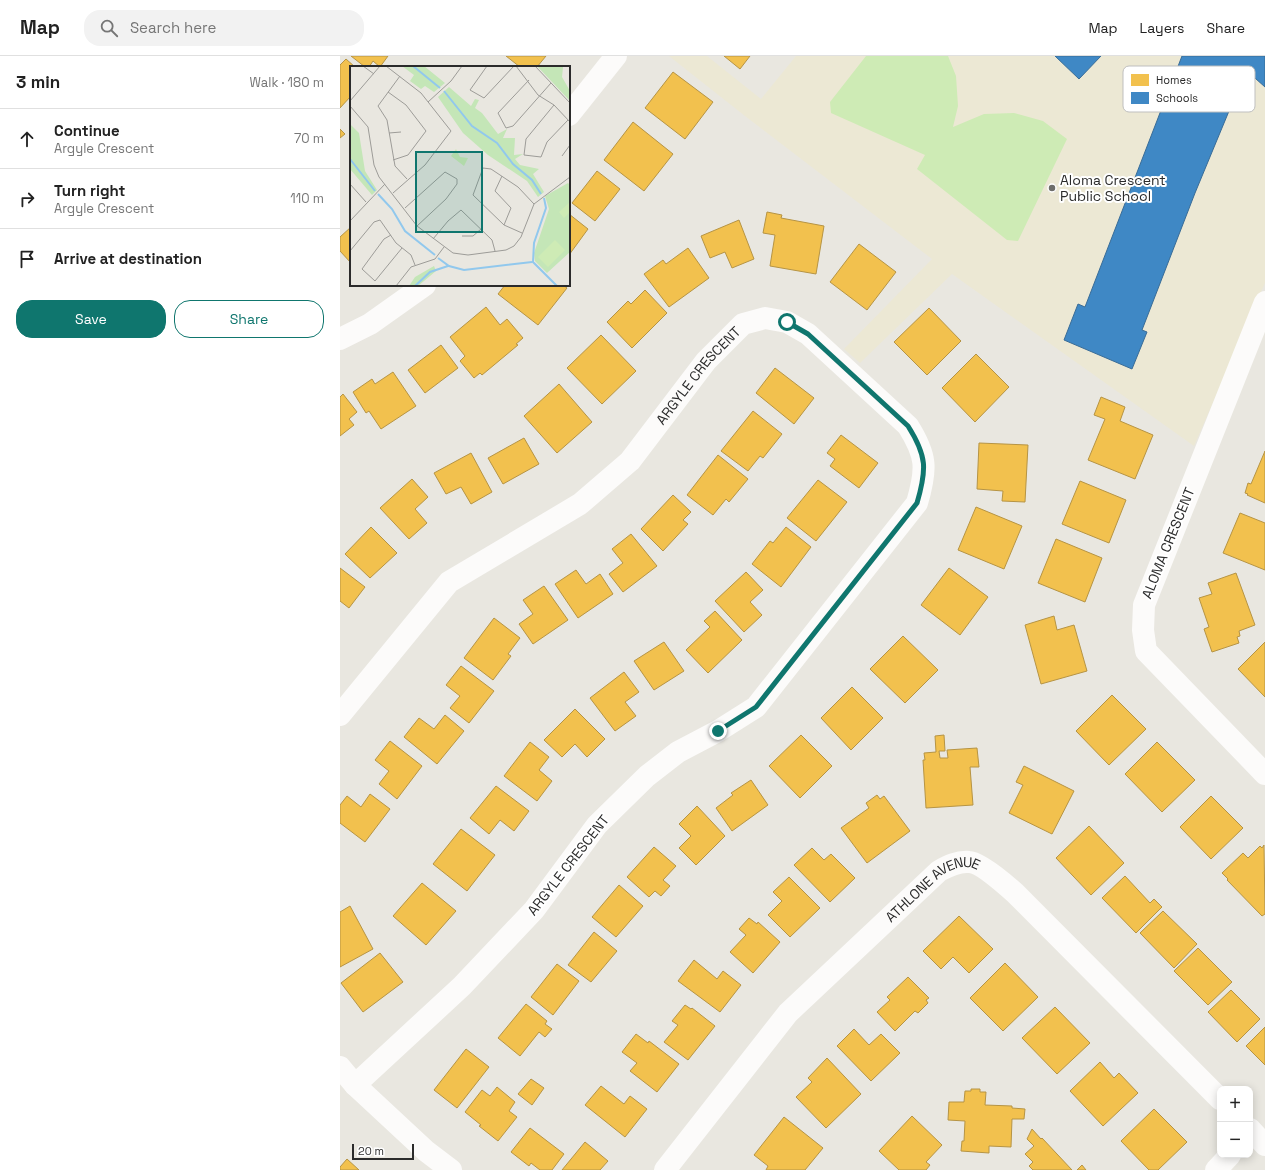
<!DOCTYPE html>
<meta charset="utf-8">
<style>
:root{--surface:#fff;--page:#f2f2f2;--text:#222;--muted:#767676;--line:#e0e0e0;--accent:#0f766e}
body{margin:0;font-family:"Space Grotesk",sans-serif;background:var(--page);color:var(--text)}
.controls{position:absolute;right:12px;bottom:12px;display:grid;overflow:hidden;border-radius:8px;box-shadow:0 2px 10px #0003}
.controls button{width:36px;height:36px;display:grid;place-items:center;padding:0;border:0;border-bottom:1px solid var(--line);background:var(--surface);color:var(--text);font:20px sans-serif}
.scale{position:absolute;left:12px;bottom:10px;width:62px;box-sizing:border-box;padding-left:4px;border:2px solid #2b2b2b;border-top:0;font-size:11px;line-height:14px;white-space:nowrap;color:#2b2b2b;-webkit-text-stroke:3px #fff;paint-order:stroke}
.stop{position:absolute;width:12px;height:12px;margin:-9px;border:3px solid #0f766e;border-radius:50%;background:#fff}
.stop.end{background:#0f766e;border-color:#fff;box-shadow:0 1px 4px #0008}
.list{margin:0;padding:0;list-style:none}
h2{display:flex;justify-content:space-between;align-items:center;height:52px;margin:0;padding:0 16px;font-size:17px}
h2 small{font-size:13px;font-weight:400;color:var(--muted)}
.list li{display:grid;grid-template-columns:26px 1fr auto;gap:12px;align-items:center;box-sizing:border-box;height:60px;padding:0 16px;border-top:1px solid var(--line)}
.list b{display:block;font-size:15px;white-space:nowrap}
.list p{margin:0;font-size:13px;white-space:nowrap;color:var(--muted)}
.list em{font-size:13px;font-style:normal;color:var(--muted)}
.actions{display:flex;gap:8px;padding:12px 16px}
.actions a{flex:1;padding:9px 0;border:1px solid var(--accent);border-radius:16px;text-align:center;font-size:14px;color:var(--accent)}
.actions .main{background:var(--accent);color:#fff}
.icon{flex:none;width:22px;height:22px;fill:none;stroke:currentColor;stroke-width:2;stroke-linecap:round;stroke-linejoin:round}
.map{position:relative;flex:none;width:925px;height:1114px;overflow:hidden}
header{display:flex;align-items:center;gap:24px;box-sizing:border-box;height:56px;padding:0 20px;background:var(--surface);border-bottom:1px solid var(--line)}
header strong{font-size:19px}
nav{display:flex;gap:22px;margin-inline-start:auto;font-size:14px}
.search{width:280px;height:36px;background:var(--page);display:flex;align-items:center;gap:10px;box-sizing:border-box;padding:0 14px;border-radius:16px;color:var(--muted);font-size:15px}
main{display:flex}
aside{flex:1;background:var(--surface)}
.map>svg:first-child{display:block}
.education{fill:#ece8d4}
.pitch{fill:#ceebb5}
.homes{fill:#f2c14e;stroke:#b69444}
.schools{fill:#3f88c5;stroke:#396c97}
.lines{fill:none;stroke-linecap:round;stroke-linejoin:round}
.street{stroke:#fcfbfa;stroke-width:22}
.secondary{stroke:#fcfbfa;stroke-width:22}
.route{stroke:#0f766e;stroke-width:5}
.poi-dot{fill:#6e6d6a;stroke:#fff;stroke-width:1.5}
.labels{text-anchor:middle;stroke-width:4;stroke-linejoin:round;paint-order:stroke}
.poi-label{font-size:14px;fill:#2b2b2b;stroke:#fff;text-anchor:start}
.street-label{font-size:14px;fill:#2b2b2b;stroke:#fff}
.inset-river{fill:none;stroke:#91c8ed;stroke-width:2}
.inset-road{fill:none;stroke:#9d9c98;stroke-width:1}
.view{fill:#0f766e;fill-opacity:0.15;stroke:#0f766e;stroke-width:2}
.inset-edge{fill:none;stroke:#2b2b2b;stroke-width:2}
.key{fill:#fff;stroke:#bfbfbf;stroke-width:1}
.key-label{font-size:11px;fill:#2b2b2b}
</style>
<header>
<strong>Map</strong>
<div class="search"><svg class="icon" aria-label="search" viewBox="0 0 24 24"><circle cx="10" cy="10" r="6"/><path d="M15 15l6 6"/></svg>Search here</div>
<nav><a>Map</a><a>Layers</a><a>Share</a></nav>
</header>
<main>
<aside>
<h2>3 min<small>Walk · 180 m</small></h2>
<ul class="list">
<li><svg class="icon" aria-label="ahead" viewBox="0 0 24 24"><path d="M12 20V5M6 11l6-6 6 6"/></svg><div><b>Continue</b><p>Argyle Crescent</p></div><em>70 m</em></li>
<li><svg class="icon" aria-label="right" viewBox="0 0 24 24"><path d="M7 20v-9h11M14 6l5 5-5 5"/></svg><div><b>Turn right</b><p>Argyle Crescent</p></div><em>110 m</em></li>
<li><svg class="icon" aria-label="arrive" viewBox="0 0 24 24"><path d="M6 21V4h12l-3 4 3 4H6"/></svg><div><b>Arrive at destination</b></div></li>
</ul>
<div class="actions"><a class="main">Save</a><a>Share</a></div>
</aside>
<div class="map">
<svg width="925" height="1114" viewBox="0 0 925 1114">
<rect width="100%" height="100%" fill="#e9e7e0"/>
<!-- education -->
<polygon class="education" points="329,0 367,0 421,43 456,0 925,0 925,227 854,390 612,218 520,307 504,293 592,203 405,60"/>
<!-- pitch -->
<polygon class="pitch" points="526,0 608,0 616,20 618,50 613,71 644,58 674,57 703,65 727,83 678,185 667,184 577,113 585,99 491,57 490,46"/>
<!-- homes -->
<g class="homes">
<polygon points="11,0 48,0 40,11 33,5 29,11 25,11"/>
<polygon points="166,0 206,0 197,11 180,11"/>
<polygon points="384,0 410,0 400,13"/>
<polygon points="6,3 15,11 11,11 11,40 0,52 0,9"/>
<polygon points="333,16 373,46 345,83 305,52"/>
<polygon points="293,66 333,98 304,135 264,104"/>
<polygon points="0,73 5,78 0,82"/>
<polygon points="257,115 280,133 255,165 232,147"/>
<polygon points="427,156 442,159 441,162 484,170 476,218 430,210 435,179 423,177"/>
<polygon points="229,158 248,173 229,199"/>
<polygon points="399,164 414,203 392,212 385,196 370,202 361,180"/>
<polygon points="11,171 11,207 0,195 0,181"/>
<polygon points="519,188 556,216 527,254 490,226"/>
<polygon points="348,192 369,222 329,251 304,218 323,204 326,208"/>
<polygon points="165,229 223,229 227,232 198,269 158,238"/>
<polygon points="305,234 327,257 292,292 267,266 288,245 291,248"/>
<polygon points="146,251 160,269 167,263 183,282 176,288 178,289 142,319 140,317 134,322 120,305 125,300 110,281"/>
<polygon points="589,252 621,285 587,319 554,286"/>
<polygon points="261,279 296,315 262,348 227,312"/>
<polygon points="101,289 118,312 85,337 68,314"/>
<polygon points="636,298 669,331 635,366 602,332"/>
<polygon points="435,312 474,342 454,368 416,337"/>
<polygon points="53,316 76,350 41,373 29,355 26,357 13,336 32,323 35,328"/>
<polygon points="219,328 252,366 217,397 184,360"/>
<polygon points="3,338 17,356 9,363 14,369 0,380 0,341"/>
<polygon points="761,341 785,351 780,365 813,379 795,423 748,404 765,363 754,359"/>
<polygon points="413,355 442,378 423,402 420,400 408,415 381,395"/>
<polygon points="501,379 538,407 519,432 490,410 495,403 487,397"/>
<polygon points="184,382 199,408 163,428 148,402"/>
<polygon points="639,387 688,389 685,446 662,445 663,435 637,433"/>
<polygon points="925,395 925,447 907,439 908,438 905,437 908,427 911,428"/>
<polygon points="131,397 152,436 131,448 121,431 106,438 94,417"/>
<polygon points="378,399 408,423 389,446 386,443 373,459 347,439"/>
<polygon points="72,423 88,441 75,453 87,467 69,483 40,452"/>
<polygon points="478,424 507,446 476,485 447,462"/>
<polygon points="740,425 786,444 769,487 722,468"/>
<polygon points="333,439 351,456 343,464 348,468 323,495 301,473"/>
<polygon points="636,451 682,470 664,513 618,494"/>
<polygon points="900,457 925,467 925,514 883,497"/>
<polygon points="31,471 57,497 30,522 5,498"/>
<polygon points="446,471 471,491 441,531 412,508 430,485 433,487"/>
<polygon points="291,478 317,510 283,536 269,518 283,507 272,493"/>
<polygon points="716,483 762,502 745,546 698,527"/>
<polygon points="0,512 25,531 9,552 0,545"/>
<polygon points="609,512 648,541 620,579 581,549"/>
<polygon points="236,514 246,528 260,518 273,538 238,562 215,528"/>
<polygon points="406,516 423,534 410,546 422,559 404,576 375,545"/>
<polygon points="896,517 915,569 899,575 900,580 897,581 899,587 872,596 864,573 869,571 859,542 872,538 868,527"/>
<polygon points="204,530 228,564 193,588 179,568 193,558 183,544"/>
<polygon points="375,555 402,584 368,617 346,594 370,571 364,565"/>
<polygon points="714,560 717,574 734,569 747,615 701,628 685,569"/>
<polygon points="154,562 180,582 168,598 171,600 153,624 124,602"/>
<polygon points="563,580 598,614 565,647 530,613"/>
<polygon points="324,586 344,615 314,634 294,605"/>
<polygon points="925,586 925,641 898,613"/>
<polygon points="121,610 154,635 129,667 110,652 120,640 106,629"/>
<polygon points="284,616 299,636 285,646 296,660 275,675 250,642"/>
<polygon points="512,631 543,662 511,694 481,662"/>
<polygon points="772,639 806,673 769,709 736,675"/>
<polygon points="235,653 265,683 247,701 235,688 222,701 204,684"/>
<polygon points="105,659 124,675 97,708 64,681 79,662 94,673"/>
<polygon points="461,679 492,710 460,742 429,710"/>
<polygon points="604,679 605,695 599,695 600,702 608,702 607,694 637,692 639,711 630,711 633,749 586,752 583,704 585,704 584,697 596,696 595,680"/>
<polygon points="50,685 82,710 57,743 39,728 49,715 35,704"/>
<polygon points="190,686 209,701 199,714 212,725 197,745 164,720"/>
<polygon points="817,686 855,724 822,756 785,718"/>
<polygon points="684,710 734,735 712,778 669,757 683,729 676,726"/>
<polygon points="411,724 428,749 392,775 376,752 393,739 391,737"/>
<polygon points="156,730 189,755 174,775 160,764 149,778 130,762"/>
<polygon points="30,738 50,753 25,786 0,767 0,749 7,740 21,751"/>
<polygon points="537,739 540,743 544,740 570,775 527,807 501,772 529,752 526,747"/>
<polygon points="871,740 903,772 871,803 840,771"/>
<polygon points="357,750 385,780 356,809 339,792 351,780 339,768"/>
<polygon points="749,770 784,807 751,839 716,802"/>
<polygon points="121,773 155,799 127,835 93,808"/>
<polygon points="924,789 925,858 922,860 887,824 888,823 882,817 903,797 908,802 920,790 922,792"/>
<polygon points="314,791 336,810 323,824 330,830 321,840 315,835 309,841 287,821"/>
<polygon points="472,792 484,804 491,798 515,822 490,846 454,809"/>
<polygon points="785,820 810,847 814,843 822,851 796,877 762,842"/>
<polygon points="449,821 480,852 450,881 428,859 442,845 433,836"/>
<polygon points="82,827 116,855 86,889 53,860"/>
<polygon points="279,829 303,850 276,881 252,861"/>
<polygon points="10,850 33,893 0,911 0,856"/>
<polygon points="823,855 857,888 834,912 800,877"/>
<polygon points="619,860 653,893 629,917 613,901 601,913 583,895"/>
<polygon points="409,862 417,868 418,866 440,886 413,917 390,896 406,879 399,873"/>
<polygon points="254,876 277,895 251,926 228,909"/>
<polygon points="858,892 892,926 868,949 834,915"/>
<polygon points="40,897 63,926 23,956 1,927"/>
<polygon points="354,904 377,923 383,915 401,929 380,956 338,925"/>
<polygon points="665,907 698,941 663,975 630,942"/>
<polygon points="217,908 239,925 213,959 191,941"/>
<polygon points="568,921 589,942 586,944 588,947 578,957 575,955 555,975 537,956 550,944 547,941"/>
<polygon points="891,934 920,963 897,986 868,956"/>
<polygon points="186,948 207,965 205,968 212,973 205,981 199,976 180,1000 158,982"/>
<polygon points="345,949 351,953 352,952 375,970 348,1004 324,986 338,969 332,965"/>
<polygon points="715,951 750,987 717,1018 682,982"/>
<polygon points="925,971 925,1009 906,990"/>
<polygon points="514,973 529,989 541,978 560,997 531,1025 497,990"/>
<polygon points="296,978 308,987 309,985 339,1008 317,1036 290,1015 297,1007 282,996"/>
<polygon points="126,993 149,1011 117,1052 94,1034"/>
<polygon points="487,1002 521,1038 486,1072 456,1041 472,1026 468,1022"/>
<polygon points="760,1006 774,1022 779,1017 798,1037 763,1070 730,1035"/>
<polygon points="191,1023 204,1032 192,1049 178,1038"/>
<polygon points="261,1030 284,1048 290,1040 307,1053 285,1081 245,1049"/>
<polygon points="157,1031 175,1046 169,1055 177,1061 158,1085 139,1070 141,1069 125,1056 142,1034 150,1040"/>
<polygon points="631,1033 640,1033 640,1036 646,1036 645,1049 672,1050 672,1052 685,1053 684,1063 672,1063 671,1091 649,1090 649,1097 621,1095 622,1085 624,1085 625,1065 608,1064 609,1046 624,1046 625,1035 631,1035"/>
<polygon points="814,1053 847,1086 818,1114 809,1114 781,1085"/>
<polygon points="572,1060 602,1089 586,1106 590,1109 586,1114 559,1114 539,1095"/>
<polygon points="444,1061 483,1092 465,1114 426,1114 428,1110 414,1099"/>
<polygon points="190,1072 224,1098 212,1114 200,1114 191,1107 189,1110 171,1096"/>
<polygon points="692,1073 701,1083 702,1082 732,1114 693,1114 689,1110 693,1106 685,1098 694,1090 687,1083"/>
<polygon points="245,1086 268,1105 260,1114 222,1114"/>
<polygon points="7,1103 19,1114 0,1114 0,1111"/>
<polygon points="742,1109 746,1114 737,1114"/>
</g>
<!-- schools -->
<g class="schools">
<polygon points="715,0 761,0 739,23"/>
<polygon points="842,0 925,0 925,31 906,14 855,137 802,274 807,276 792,313 724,284 738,248 745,251"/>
</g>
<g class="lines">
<!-- street -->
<g class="street">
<polyline points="229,59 276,0"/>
<polyline points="925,246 804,549 803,574 806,595 925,718"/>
<polyline points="0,283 30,268 85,229"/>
<path id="s1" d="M0 659 109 526 240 448 290 405 366 305 403 268 425 262 447 266 468 278 568 370C587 400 587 413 577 447L416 651 378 675 338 696 307 720 257 769 194 854 122 930 15 1029"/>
<polyline points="910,1073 925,1089"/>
<path id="s2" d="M325 1114 448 957 599 815C608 810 618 805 629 806 640 806 666 829 675 837L880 1043"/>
<polyline points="876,1114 890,1099"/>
</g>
<!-- secondary -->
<polyline class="secondary" points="0,1011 15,1029 86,1095 111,1114"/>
</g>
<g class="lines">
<!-- route -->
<path class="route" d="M378 675 416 651 577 447C587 413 587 400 568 370L468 278 447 266"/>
</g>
<!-- markers -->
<circle class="poi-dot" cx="712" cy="132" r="4"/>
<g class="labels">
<!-- poi labels -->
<g class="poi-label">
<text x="720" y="129">Aloma Crescent<tspan x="720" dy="16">Public School</tspan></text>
</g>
<!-- street labels -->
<g class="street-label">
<text dy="5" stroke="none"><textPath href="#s1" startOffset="500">ARGYLE CRESCENT</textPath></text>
<text transform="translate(828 487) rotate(-68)" y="5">ALOMA CRESCENT</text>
<text transform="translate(228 809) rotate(-52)" y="5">ARGYLE CRESCENT</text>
<text dy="5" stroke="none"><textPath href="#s2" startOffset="393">ATHLONE AVENUE</textPath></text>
</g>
</g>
<!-- overview -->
<g transform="translate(10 10)">
<rect width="220" height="220" fill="#e9e7e0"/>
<path d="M52 0H74L95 17 84 26 75 20 71 23 60 15 64 9ZM187 0 213 1 212 11 220 25V35ZM99 21 121 40 125 33 129 34 125 42 132 47 148 68 157 63 153 72H165L164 89 173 88 165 93 170 99 189 103 183 108 194 126 188 131 177 115 138 89 113 67 88 31ZM0 58 9 67 15 105 27 124 22 129 0 103ZM218 117 220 119V186L197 207 185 195 184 187 199 143 195 130ZM84 200 86 205 68 220H59L65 211Z" fill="#c4e6b7"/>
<path d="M106 83 110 91 118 92 114 100 101 90ZM220 136V146L214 152 209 146ZM205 174 215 184 198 201 188 191Z" fill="#ceebb5"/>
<path class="inset-river" d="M63 0 90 22M94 25 122 60 147 77 163 98 182 114 191 128M0 93 25 125M28 128 42 143 55 165 85 189M194 132 196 142 184 177 183 196 207 220M88 192 99 200 114 204 182 196M65 220 80 206 98 200"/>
<path class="inset-road" d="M13 0 24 8M36 0 71 27 101 65 75 99 43 127M137 0 120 24 134 32 164 0M166 0 188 29 204 39 220 56M185 0 220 37M50 10 28 40 37 54 45 100 57 113M179 14 148 47 156 62 163 60 201 17M38 26 56 39 76 65 58 89 43 94M0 35 30 0M78 36 101 15 112 0M204 39 176 73 174 89 191 91 197 76 218 54M0 40 18 61 24 99 29 111 67 160 103 187 118 189 156 184 164 180 171 171 184 138 220 111M39 67 51 66M212 90 220 79M152 110 145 125 161 142 154 159M0 118 16 136M55 142 95 106 107 113V118L96 133 67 160M0 155 35 118M172 167 154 159 123 129 133 102 141 103 168 121 184 138M41 169 34 173 12 203 25 215 52 182M112 170H123L131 163M83 173 98 155 111 144 142 174 145 185M0 185 24 156 30 154 46 177 61 189 65 199M46 220 61 201 85 193 94 181"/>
<path class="view" d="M66 86H132V166H66Z"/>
<rect width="220" height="220" class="inset-edge"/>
</g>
<!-- legend -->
<rect x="783" y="10" width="132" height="46" rx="6" class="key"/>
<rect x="791" y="18" width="18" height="12" fill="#f2c14e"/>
<rect x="791" y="36" width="18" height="12" fill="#3f88c5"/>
<g class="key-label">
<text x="816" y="28">Homes</text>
<text x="816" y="46">Schools</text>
</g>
</svg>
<div class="controls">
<button>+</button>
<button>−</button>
</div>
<div class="scale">20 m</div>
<div class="stop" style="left:447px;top:266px"></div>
<div class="stop end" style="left:378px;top:675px"></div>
</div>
</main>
